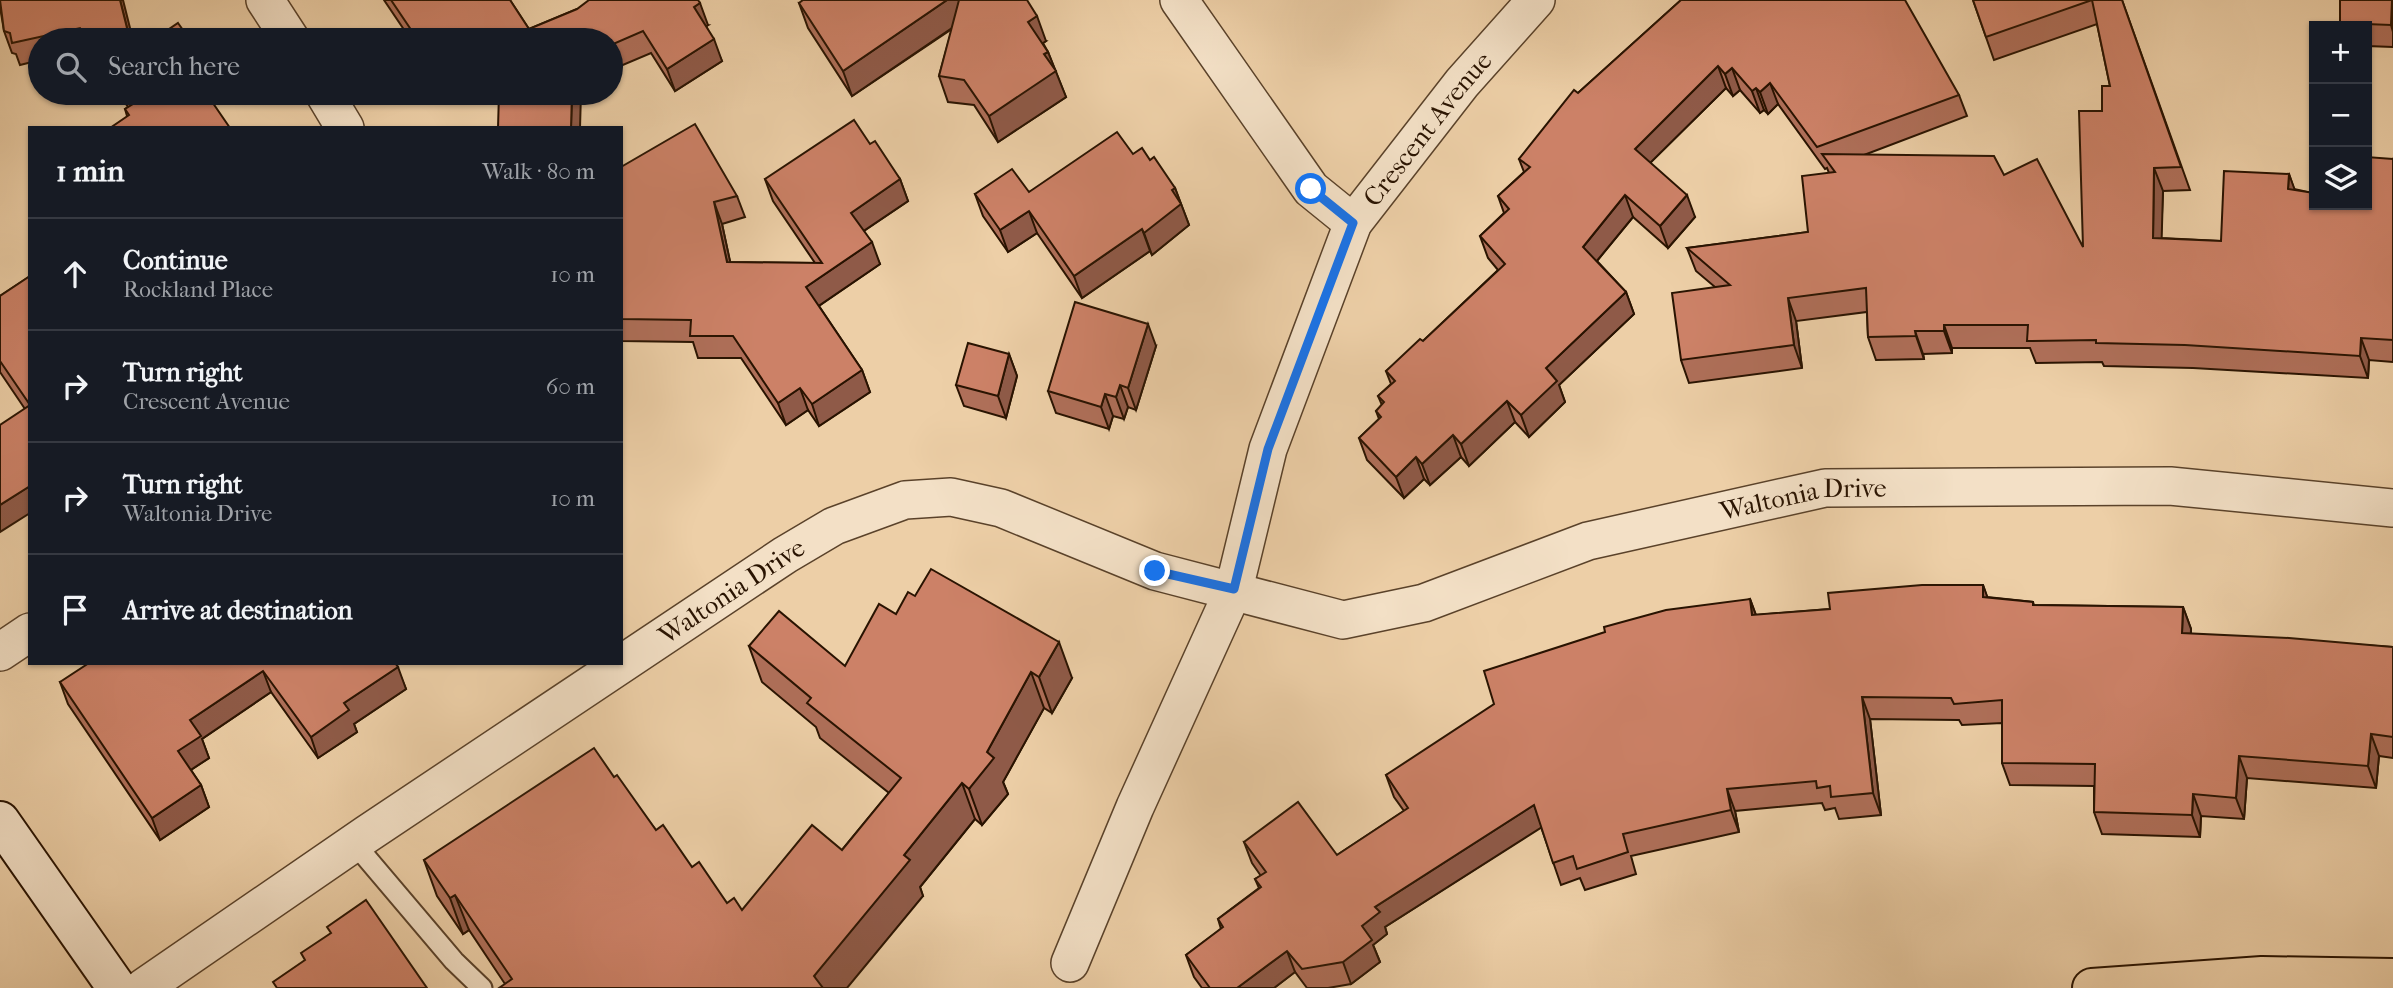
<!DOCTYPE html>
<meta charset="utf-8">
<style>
:root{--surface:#171b24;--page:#242831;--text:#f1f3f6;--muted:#9ea1a6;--line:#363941}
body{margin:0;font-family:"IM FELL French Canon",serif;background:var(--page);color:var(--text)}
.controls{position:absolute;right:21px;top:21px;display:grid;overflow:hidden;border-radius:0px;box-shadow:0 2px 5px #0004}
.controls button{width:63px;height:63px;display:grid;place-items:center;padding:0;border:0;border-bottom:2px solid var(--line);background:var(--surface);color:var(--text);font:35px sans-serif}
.stop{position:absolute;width:21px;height:21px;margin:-16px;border:5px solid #1a73e8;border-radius:50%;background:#fff}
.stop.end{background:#1a73e8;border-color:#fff;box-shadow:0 2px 7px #0008}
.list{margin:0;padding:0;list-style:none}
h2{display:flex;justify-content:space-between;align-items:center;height:91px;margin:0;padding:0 28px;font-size:30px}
h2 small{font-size:23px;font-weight:400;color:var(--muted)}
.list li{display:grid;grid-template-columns:46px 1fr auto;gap:21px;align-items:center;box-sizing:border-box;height:112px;padding:0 28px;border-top:2px solid var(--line)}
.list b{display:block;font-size:26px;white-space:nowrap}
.list p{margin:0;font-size:23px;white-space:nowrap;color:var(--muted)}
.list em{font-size:23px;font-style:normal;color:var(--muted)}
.icon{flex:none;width:38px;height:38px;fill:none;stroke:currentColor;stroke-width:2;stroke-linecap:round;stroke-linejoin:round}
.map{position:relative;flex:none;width:2393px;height:988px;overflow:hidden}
.search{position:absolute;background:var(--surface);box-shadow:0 2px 5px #0004;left:28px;top:28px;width:595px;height:77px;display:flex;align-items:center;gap:18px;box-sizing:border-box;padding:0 24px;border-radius:38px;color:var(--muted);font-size:26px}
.panel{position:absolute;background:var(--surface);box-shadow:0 2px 5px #0004;left:28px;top:126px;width:595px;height:539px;border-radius:0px}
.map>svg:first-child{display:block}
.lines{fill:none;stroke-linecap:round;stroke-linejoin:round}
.lane-casing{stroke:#5a422a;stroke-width:23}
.street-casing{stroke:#5a422a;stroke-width:40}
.secondary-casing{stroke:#291301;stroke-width:42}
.highway-casing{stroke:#291301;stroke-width:42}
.lane{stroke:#f3e0c6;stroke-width:19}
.street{stroke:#f3e0c6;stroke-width:37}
.secondary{stroke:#f3e0c6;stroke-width:38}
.highway{stroke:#edcfa7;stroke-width:38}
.wall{fill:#af6f59;stroke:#291301;stroke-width:2}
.shaded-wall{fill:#8f5a48;stroke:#291301;stroke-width:2}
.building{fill:#cc8167;stroke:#291301;stroke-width:2}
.route{stroke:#1a73e8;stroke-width:9}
.labels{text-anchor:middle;stroke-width:7;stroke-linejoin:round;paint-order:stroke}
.street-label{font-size:26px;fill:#291301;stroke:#f3e0c6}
</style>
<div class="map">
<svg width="2393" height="988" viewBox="0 0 2393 988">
<rect width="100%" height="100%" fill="#edcfa7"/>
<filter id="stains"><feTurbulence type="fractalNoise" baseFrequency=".00286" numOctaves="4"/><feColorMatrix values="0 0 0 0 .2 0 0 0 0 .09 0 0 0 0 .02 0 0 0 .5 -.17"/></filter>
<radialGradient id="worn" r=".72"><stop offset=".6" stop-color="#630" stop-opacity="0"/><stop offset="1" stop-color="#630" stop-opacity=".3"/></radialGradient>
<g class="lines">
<defs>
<polyline id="lane" points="354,843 454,961 482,988"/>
<g id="street">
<polyline points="265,0 291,40"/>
<polyline points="1179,0 1311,189 1353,223"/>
<polyline points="324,93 345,128"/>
<polyline points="0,652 30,632"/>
<path id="s1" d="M1070 963 1135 807 1234 589 1268 449 1353 223 1462 83 1536 0"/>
<path id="s2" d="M143 988 367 834 785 555 834 526 905 500 951 497 1001 508 1155 571 1343 620 1424 603 1588 541 1825 488 2170 486 2393 508"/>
</g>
<polyline id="secondary" points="0,821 117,988"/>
<polyline id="highway" points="2092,988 2262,976 2393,978"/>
</defs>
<!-- lane casing -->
<use href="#lane" class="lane-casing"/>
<!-- street casing -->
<use href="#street" class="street-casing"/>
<!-- secondary casing -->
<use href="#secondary" class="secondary-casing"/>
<!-- highway casing -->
<use href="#highway" class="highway-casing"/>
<!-- lane -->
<use href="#lane" class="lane"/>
<!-- street -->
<use href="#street" class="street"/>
<!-- secondary -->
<use href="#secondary" class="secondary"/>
<!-- highway -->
<use href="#highway" class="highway"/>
</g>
<!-- wall -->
<g class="wall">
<polygon points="384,0 510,0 529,29 577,9 708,25 706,26 722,61 675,91 651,53 611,70 611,40 411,40"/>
<polygon points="1681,0 1959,95 1967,116 1864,155 2004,175 2083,247 2102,111 2110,86 2097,24 1994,60 1973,0 2122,0 2190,190 2163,191 2161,238 2221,241 2289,174 2294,189 2367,205 2393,159 2393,362 2369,360 2368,378 2193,368 2104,366 2102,362 2036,363 2030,348 1952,348 1952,353 1923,354 1924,359 1876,360 1868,337 1867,312 1796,321 1802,368 1689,383 1681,360 1715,287 1696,271 1687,248 1808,232 1829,173 1827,168 1825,169 1778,104 1768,114 1764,110 1760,113 1740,90 1733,96 1726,88 1650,163 1695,217 1668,248 1633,217 1597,261 1626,292 1634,314 1559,385 1565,402 1529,437 1515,422 1469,466 1461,457 1430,485 1424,479 1404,498 1367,460 1359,438 1379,419 1376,411 1382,405 1378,396 1391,384 1386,371 1423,341 1498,270 1488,258 1480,236 1504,213 1498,196 1524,172 1519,159 1578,93"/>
<polygon points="2393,0 2393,47 2367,46 2367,26 2341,26 2340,23"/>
<polygon points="799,3 1046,41 1043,43 1048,52 1066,97 998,142 974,105 948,102 939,76 952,29 852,96 808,28"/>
<polygon points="0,7 133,40 40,40 40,60 20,65 16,54 12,53 4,31"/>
<polygon points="118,93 209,93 127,116 125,109 128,107"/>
<polygon points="870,144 900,179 908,201 864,231 880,264 819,306 862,370 870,392 819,426 808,410 786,425 741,358 698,358 693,342 621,341 621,161 621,167 737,196 745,217 722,224 730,262 815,263 773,201 765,179"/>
<polygon points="1133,154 1150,160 1175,188 1189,225 1152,255 1150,251 1082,298 1037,233 1008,252 983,216 975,194 1029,192"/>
<polygon points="30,276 30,513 25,409 0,372 0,296"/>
<polygon points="1156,346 1136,410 1128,407 1124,419 1113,416 1109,429 1056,413 1048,391"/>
<polygon points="1009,354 1017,376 1006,418 964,406 956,385"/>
<polygon points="1983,585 1987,597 2033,602 2034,605 2183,607 2191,629 2191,634 2393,647 2393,758 2379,756 2376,788 2247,778 2244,819 2201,816 2200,837 2102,834 2094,812 2094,786 2010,785 2002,763 2002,723 1962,725 1959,720 1870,719 1881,815 1839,819 1835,808 1825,810 1822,803 1735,811 1739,832 1631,856 1636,874 1585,890 1580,878 1561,885 1541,827 1385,927 1387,934 1373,945 1380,962 1351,984 1328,988 1307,988 1295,972 1274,988 1202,988 1194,977 1186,955 1221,929 1218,919 1259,888 1255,879 1261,876 1252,863 1244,842 1337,855 1404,811 1394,797 1386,775 1750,599 1756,615 1830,609"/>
<polygon points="896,614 1072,678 1052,713 1044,708 1003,782 1008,794 982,825 975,819 920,887 923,896 505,984 469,930 463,934 437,896 424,860 614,777 656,830 727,903 742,910 842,850 889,793 820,738 816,727 762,682 749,646 845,666"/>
<polygon points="395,663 406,689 354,724 357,732 318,758 271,692 202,739 209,758 191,770 201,785 209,807 160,840 68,704 60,682"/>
</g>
<!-- shaded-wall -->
<g class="shaded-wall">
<polygon points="120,0 123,0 133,40 130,40"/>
<polygon points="947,0 966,0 971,15 852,96 843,71"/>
<polygon points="2392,0 2393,0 2393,32 2391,25"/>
<polygon points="700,3 708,25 702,29 694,7"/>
<polygon points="1037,16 1046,41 1037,47 1028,22"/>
<polygon points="714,39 722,61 675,91 667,69"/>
<polygon points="1048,52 1066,97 998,142 989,116 1044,54"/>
<polygon points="1718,66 1726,88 1642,171 1635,149"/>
<polygon points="1732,68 1740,90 1733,96 1725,74"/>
<polygon points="1770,83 1778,104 1768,114 1760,92"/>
<polygon points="1756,88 1764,110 1760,113 1752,91"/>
<polygon points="463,93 481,93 467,102"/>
<polygon points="572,93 581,93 580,128 571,128"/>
<polygon points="2154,168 2163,191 2161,261 2153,238"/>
<polygon points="2289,174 2297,196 2288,189"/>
<polygon points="900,179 908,201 859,234 851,213"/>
<polygon points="1175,188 1189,225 1152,255 1144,233 1172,190"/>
<polygon points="1625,195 1633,217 1591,268 1583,247"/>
<polygon points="1687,195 1695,217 1668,248 1660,226"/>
<polygon points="714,202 722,224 735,284 727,262"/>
<polygon points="1029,211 1037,233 1008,252 1000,230"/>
<polygon points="1142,229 1150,251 1082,298 1074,276"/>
<polygon points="872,242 880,264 814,309 806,287"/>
<polygon points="1626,292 1634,314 1559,385 1565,402 1529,437 1521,415 1546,368"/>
<polygon points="1788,298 1796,321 1802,368 1794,345"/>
<polygon points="1148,324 1156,346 1136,410 1128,388"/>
<polygon points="1944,325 1952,348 1952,353 1944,331"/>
<polygon points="1915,331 1923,354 1924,359 1916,336"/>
<polygon points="2361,338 2369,360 2368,378 2360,356"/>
<polygon points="1009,354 1017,376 1006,418 998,396"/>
<polygon points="862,370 870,392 819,426 812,404"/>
<polygon points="1120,385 1128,407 1124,419 1116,397"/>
<polygon points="800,388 808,410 786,425 778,403"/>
<polygon points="1105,394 1113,416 1109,429 1101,407"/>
<polygon points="1507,401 1515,422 1469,466 1461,444"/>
<polygon points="1453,435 1461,457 1430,485 1422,464"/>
<polygon points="1416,457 1424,479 1404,498 1396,477"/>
<polygon points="30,486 30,513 0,532 0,505"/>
<polygon points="1983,585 1991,607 1983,597"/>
<polygon points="1750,599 1758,621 1752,615"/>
<polygon points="2183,607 2191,629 2190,655 2182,633"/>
<polygon points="1059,642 1072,678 1052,713 1039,677"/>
<polygon points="398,667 406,689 354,724 357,732 318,758 311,737 344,703"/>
<polygon points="263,671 271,692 202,739 209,758 186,773 178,751 190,720"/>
<polygon points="1031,672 1044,708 1003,782 1008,794 982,825 969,789 987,752"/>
<polygon points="1862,697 1870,719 1881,815 1873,793"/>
<polygon points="2371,734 2379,756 2376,788 2368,766"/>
<polygon points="2239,756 2247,778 2244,819 2236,798"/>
<polygon points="962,783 975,819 920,887 923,896 847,988 819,988 814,976 904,855"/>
<polygon points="201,785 209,807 160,840 152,818"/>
<polygon points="1727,789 1735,811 1739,832 1731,810"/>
<polygon points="2193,794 2201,816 2200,837 2192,815"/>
<polygon points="1534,805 1542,827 1385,927 1387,934 1373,945 1380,962 1351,984 1343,962 1362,926 1375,907"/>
<polygon points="455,895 469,930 463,934 450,898"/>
<polygon points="1287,951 1295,972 1274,988 1237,988"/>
</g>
<!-- building -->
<g class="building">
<polygon points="0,0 120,0 130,40 88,40 80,28 12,43 10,33 4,31"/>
<polygon points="391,0 510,0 529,29 577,9 589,0 698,0 700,3 694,7 714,39 667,69 643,31 611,45 611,40 427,40 425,38 422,40 418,40"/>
<polygon points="803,0 947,0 843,71 799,3"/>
<polygon points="959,0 1027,0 1037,16 1028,22 1048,52 1044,54 1056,71 989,116 964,80 939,76"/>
<polygon points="1681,0 1905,0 1959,95 1817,147 1770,83 1760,92 1756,88 1752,91 1732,68 1725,74 1718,66 1635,149 1687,195 1660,226 1625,195 1583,247 1626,292 1546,368 1557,381 1521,415 1507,401 1461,444 1453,435 1422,464 1416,457 1396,477 1359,438 1381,417 1376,411 1384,402 1378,396 1395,381 1386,371 1420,339 1423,341 1505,264 1480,236 1509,209 1498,196 1530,167 1519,159 1574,90 1578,93"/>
<polygon points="1973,0 2092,0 1986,37"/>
<polygon points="2092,0 2122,0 2181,167 2154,168 2153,238 2221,241 2224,171 2289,174 2288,189 2314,193 2314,205 2367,205 2367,157 2393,159 2393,340 2361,338 2360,356 2185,345 2096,343 2096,340 2027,341 2028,325 1944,325 1944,331 1915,331 1916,336 1868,337 1866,288 1788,298 1794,345 1681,360 1672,293 1730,285 1687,248 1808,232 1802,176 1835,172 1822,154 1994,156 2004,175 2037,159 2083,247 2079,111 2102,111 2102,86 2110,86"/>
<polygon points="2340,0 2392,0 2391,25 2340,23"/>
<polygon points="178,23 190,40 153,40"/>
<polygon points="125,93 206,93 230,128 110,128 129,115 125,109 133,104"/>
<polygon points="499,93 572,93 571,128 498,128"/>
<polygon points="854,120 870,144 875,141 900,179 851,213 872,242 806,287 862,370 812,404 800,388 778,403 733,336 690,336 691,320 621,319 621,167 695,124 737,196 714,202 727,262 822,263 765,179"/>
<polygon points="1117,132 1133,154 1142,148 1150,160 1154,157 1175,188 1172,190 1181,204 1144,233 1142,229 1074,276 1029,211 1000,230 975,194 1012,169 1029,192"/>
<polygon points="30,276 30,486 0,505 0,425 30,405 0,361 0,296"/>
<polygon points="1075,302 1148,324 1128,388 1120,385 1116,397 1105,394 1101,407 1048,391"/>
<polygon points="968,343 1009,354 998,396 956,385"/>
<polygon points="931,569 1059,642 1039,677 1031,672 987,752 994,758 969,789 962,783 904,855 910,860 814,976 823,988 499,988 512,979 455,895 450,898 424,860 594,748 614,777 617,775 656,830 663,825 692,867 699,862 727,903 734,898 742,910 812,825 842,850 901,778 807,703 811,698 749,646 779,611 845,666 879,604 896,614 908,592 915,596"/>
<polygon points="1922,585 1983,585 1983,597 2033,602 2033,605 2183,607 2182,633 2289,638 2393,647 2393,737 2371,734 2368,766 2239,756 2236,798 2193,794 2192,815 2094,812 2095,764 2002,763 2002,700 1954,704 1951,698 1862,697 1873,793 1831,797 1830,786 1817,788 1816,781 1727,789 1731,810 1623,834 1628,852 1577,869 1573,856 1553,863 1534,805 1375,907 1380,912 1362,926 1372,940 1343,962 1302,969 1287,951 1237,988 1210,988 1186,955 1223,927 1218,919 1261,887 1255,879 1266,872 1244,842 1298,802 1337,855 1408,808 1386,775 1494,704 1484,671 1605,632 1604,627 1666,610 1750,599 1752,615 1830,609 1828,593"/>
<polygon points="89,663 395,663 398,667 344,703 349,710 311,737 263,671 190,720 201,736 178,751 201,785 152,818 60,682"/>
<polygon points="366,900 427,988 277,988 273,982 305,960 301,953 331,933 327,927"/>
</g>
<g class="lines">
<!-- route -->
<polyline class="route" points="1155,571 1234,589 1268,449 1353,223 1311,189"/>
</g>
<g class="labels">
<!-- street labels -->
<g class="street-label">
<text dy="9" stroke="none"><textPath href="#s1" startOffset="914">Crescent Avenue</textPath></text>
<text dy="9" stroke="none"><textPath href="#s2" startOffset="1843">Waltonia Drive</textPath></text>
<text dy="9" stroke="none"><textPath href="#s2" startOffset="710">Waltonia Drive</textPath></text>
</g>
</g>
<rect width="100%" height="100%" filter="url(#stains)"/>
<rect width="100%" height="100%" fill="url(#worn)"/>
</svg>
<div class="controls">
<button>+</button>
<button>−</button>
<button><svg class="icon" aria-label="layers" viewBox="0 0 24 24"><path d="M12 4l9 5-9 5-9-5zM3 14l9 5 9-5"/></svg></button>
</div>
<div class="stop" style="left:1311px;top:189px"></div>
<div class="stop end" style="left:1155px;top:571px"></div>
<div class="search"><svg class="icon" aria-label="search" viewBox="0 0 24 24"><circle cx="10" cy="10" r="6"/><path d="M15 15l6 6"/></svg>Search here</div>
<section class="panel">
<h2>1 min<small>Walk · 80 m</small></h2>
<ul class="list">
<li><svg class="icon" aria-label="ahead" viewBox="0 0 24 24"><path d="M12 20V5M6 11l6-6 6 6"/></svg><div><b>Continue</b><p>Rockland Place</p></div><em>10 m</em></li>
<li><svg class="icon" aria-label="right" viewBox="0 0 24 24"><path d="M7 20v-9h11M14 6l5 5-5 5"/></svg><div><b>Turn right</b><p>Crescent Avenue</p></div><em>60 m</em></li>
<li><svg class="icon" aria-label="right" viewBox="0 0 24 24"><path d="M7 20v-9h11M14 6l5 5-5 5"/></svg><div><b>Turn right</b><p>Waltonia Drive</p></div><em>10 m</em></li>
<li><svg class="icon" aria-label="arrive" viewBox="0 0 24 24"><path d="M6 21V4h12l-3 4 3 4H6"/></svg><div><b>Arrive at destination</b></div></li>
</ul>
</section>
</div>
